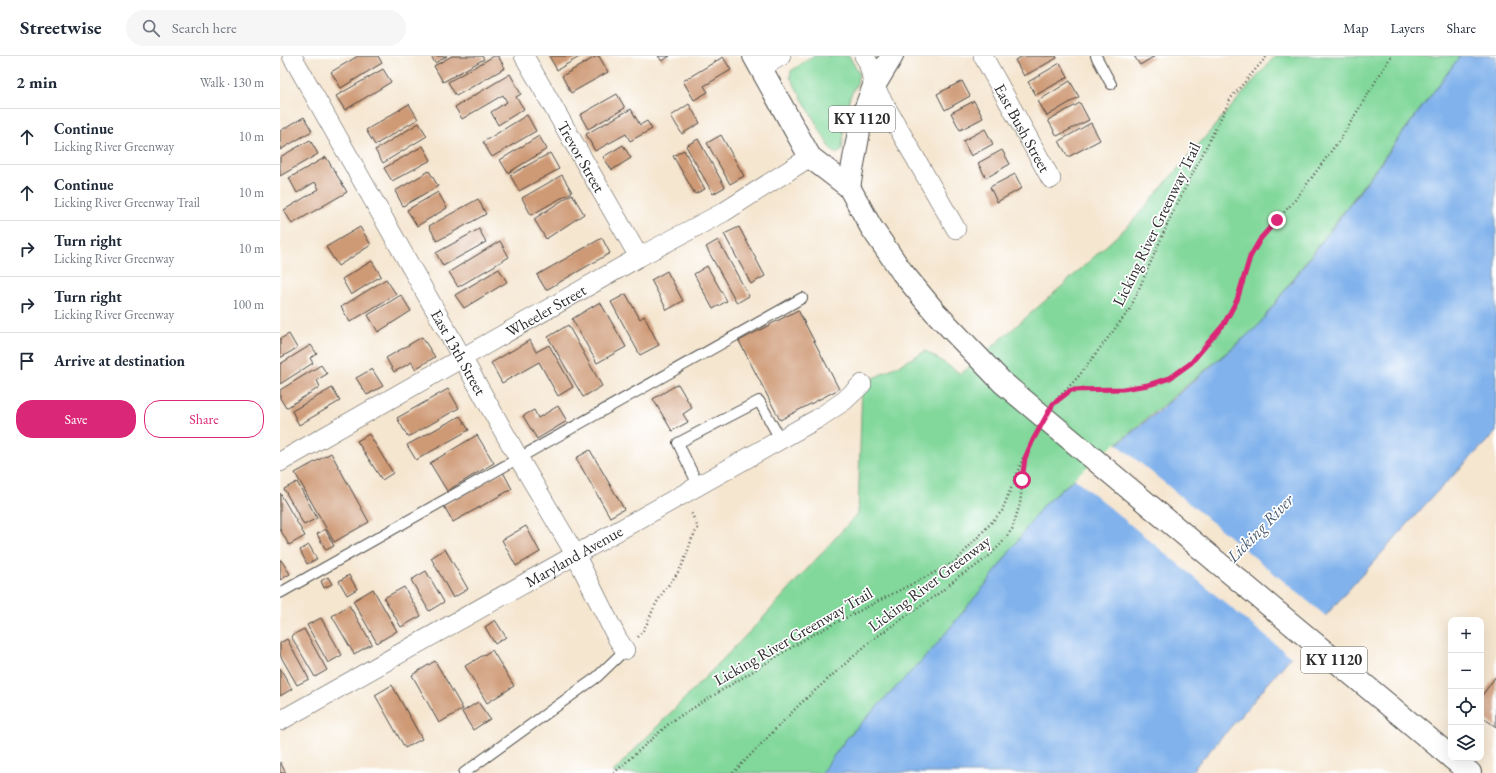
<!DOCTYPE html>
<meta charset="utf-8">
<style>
:root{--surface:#fff;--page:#f6f6f7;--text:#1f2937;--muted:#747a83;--line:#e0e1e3;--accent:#db2777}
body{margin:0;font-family:"EB Garamond",serif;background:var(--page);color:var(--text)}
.controls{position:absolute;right:12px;bottom:12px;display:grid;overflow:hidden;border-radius:8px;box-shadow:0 4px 16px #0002}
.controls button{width:36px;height:36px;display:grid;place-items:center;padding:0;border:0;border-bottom:1px solid var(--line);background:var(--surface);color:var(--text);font:20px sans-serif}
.stop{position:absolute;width:12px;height:12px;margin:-9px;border:3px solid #db2777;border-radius:50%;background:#fff}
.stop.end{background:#db2777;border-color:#fff;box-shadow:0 1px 4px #0008}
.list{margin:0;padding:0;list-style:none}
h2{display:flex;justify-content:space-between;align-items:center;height:52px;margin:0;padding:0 16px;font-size:17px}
h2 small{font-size:13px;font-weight:400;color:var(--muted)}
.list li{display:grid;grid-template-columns:26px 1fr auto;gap:12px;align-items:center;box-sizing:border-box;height:56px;padding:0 16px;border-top:1px solid var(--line)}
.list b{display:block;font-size:15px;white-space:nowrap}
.list p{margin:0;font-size:13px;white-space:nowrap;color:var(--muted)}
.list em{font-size:13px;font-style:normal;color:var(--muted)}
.actions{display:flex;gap:8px;padding:12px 16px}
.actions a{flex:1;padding:9px 0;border:1px solid var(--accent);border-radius:16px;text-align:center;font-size:14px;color:var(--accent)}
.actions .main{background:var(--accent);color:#fff}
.icon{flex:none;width:22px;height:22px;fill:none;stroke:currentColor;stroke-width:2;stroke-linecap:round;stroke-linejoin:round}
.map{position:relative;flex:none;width:1216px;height:717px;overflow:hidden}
header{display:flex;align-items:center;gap:24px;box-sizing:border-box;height:56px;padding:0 20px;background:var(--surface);border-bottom:1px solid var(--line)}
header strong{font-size:19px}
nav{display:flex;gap:22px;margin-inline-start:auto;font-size:14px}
.search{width:280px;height:36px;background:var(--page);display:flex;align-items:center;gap:10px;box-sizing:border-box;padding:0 14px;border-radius:22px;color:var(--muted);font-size:15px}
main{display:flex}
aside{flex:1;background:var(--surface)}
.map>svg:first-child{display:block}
.green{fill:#82d89b;stroke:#568263}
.water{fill:#81b2ec;stroke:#566e8c}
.pier{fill:#f5e6d0}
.building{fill:#ce9974}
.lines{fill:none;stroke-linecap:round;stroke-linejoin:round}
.service-casing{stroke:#494744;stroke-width:12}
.minor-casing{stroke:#494744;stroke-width:20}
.primary-casing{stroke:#494744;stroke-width:24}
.path{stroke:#494744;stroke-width:2.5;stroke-dasharray:1 3;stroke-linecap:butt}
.service{stroke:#fff;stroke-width:10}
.minor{stroke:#fff;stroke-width:19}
.primary{stroke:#fff;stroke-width:22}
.primary-bridge-casing{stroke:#494744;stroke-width:24;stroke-linecap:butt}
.primary-bridge{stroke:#fff;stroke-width:22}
.route{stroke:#db2777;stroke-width:5}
.labels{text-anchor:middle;stroke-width:3.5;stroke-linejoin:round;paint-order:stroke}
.shield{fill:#fff;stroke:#6b6b6b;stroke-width:1}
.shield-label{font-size:15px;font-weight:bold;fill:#2b2b2b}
.street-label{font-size:16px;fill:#2b2b2b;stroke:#fff}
.water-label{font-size:17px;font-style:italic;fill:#495a6f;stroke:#fff}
</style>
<header>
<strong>Streetwise</strong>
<div class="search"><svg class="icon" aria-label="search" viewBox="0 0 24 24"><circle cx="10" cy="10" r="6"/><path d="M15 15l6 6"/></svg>Search here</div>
<nav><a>Map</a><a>Layers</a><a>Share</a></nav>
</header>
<main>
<aside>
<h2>2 min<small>Walk · 130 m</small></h2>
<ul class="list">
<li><svg class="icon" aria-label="ahead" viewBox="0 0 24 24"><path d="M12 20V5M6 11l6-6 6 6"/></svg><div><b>Continue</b><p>Licking River Greenway</p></div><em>10 m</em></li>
<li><svg class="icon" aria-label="ahead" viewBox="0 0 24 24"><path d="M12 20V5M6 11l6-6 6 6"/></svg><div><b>Continue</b><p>Licking River Greenway Trail</p></div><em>10 m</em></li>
<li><svg class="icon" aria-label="right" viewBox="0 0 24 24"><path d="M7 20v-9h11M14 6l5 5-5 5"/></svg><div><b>Turn right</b><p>Licking River Greenway</p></div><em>10 m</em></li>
<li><svg class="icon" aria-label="right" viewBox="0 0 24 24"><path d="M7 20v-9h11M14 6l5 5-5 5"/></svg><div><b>Turn right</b><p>Licking River Greenway</p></div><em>100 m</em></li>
<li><svg class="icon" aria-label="arrive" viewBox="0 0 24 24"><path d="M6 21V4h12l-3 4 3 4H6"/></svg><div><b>Arrive at destination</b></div></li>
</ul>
<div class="actions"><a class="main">Save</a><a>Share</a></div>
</aside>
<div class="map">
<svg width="1216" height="717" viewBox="0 0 1216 717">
<rect width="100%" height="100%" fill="#fff"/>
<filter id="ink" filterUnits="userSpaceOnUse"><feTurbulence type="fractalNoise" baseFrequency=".025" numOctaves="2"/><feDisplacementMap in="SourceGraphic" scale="8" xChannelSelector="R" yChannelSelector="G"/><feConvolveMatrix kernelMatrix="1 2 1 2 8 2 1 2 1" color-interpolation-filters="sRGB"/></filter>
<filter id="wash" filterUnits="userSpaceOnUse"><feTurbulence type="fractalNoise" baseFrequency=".012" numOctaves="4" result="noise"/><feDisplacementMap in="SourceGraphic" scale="16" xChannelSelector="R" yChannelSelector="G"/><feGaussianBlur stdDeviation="0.9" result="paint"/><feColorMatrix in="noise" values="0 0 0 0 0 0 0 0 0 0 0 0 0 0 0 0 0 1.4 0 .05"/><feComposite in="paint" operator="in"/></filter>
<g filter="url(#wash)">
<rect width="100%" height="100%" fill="#f5e6d0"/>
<!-- green -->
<g class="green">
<polygon points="533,0 569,0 579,17 577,27 570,41 565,59 562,95 556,98 551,94 510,21 511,15"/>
<polygon points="995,0 1180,0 977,271 764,448 710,523 651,595 567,682 541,717 332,717 482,563 578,457 582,328 646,295 681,318 781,231 851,167"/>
</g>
<!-- water -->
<polygon class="water" points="1180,0 1216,0 1216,376 1153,440 1054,550 964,656 910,717 541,717 567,682 651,595 710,523 764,448 882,352 977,271 1057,166"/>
<!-- pier -->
<polygon class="pier" points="836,387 1047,561 1012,602 794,422"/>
<g id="blocks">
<!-- building -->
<g class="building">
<polygon points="78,0 98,0 102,7 61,32 51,16"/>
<polygon points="151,0 167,0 155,7"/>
<polygon points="172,0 202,0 204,3 163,26 154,10"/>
<polygon points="214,0 218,0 225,12 176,40 168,26"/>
<polygon points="269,0 301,0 277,14"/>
<polygon points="317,0 319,0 328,16 291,37 282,20"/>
<polygon points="378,0 390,0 382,5"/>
<polygon points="743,0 776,0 777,2 744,20 735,4"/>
<polygon points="854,0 875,0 860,9"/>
<polygon points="443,1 451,14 424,30 428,36 414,44 403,25"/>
<polygon points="780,7 788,21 756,39 748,26"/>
<polygon points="103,13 111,26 65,54 56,40"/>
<polygon points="230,18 241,38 236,41 244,53 218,69 211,56 227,46 223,39 182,63 175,51"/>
<polygon points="682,25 690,40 665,54 657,38"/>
<polygon points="790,25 799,41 767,60 758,45"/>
<polygon points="337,38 345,52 308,73 300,59"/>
<polygon points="694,45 703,62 680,74 671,57"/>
<polygon points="800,47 809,64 777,80 768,64"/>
<polygon points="129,48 138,63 95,89 86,74"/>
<polygon points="409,48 420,67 402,78 391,60"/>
<polygon points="351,53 360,69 367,65 372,73 350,85 346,78 315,95 306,78"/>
<polygon points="247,59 256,75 212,101 203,86"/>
<polygon points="24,61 32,75 0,94 0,75"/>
<polygon points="139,67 147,80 103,107 95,94"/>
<polygon points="811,67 820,84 788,101 779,85"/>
<polygon points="705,73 713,88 691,100 683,85"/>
<polygon points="441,79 464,120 450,128 427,87"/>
<polygon points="259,80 267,93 228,117 220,104"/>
<polygon points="418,83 445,131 433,138 406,90"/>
<polygon points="30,84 38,98 0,120 0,101"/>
<polygon points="343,89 351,102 332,114 323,101"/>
<polygon points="143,90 151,104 112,125 104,112"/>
<polygon points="404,94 425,133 415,138 393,100"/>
<polygon points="722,94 730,108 706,122 698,107"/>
<polygon points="270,97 279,113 239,135 230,119"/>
<polygon points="46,101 67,136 12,168 4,154 39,133 35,126 17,137 9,122"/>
<polygon points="149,115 158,130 123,150 115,135"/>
<polygon points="735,118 742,132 717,146 710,131"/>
<polygon points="282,119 292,136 251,159 242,142"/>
<polygon points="158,136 167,152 137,170 127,154"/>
<polygon points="292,138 304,158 266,183 254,163"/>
<polygon points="198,143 206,158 157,185 149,170"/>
<polygon points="80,171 91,189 58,210 46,191"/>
<polygon points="459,171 485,220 471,228 444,178"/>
<polygon points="199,173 206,186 163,210 156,197"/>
<polygon points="322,182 330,197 266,234 257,219"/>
<polygon points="438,184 469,240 457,247 426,191"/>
<polygon points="220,185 229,201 178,231 169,216"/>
<polygon points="92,205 101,220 71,239 62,223"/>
<polygon points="427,210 447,245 433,253 414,218"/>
<polygon points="219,213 227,226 184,252 175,239"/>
<polygon points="387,215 403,245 387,254 371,224"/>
<polygon points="106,223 116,238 70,266 61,251"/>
<polygon points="346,238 360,263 364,260 379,289 360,299 331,246"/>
<polygon points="121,239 131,255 98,276 88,259"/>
<polygon points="320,246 346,291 317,307 292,263"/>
<polygon points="518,254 559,333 500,364 459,285"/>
<polygon points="288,269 322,330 303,341 268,281"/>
<polygon points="9,278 17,292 0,302 0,283"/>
<polygon points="142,281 155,301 135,313 132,306 114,316 106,302"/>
<polygon points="250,284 256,296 269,289 293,331 278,340 259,306 222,327 211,307"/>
<polygon points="31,289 37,298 30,302 33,307 0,328 0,308"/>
<polygon points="41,309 47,318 37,324 40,331 6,352 0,342 0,334"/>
<polygon points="92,313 103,330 87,339 76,322"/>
<polygon points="398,328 412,352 403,358 408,366 392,375 373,343"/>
<polygon points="52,332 60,345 19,369 12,355"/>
<polygon points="168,333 179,352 128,381 117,362"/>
<polygon points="278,350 287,365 257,383 243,360 254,354 258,362"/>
<polygon points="180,360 189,374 136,404 127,389"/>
<polygon points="89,378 113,417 102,424 77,385"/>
<polygon points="197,379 214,407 167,435 150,407"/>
<polygon points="310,394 344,453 330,461 296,402"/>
<polygon points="51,397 89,466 54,486 15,417"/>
<polygon points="223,416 232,433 173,466 164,450"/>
<polygon points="17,426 37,462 24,469 4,433"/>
<polygon points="0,437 25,480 9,489 0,473"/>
<polygon points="246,470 260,496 236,510 222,484"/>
<polygon points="45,473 54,490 46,494 37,478"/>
<polygon points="29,489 37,503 27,508 20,494"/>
<polygon points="165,493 188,533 173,542 151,502"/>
<polygon points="0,504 1,504 10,518 0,524"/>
<polygon points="146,515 164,546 149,555 131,524"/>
<polygon points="69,519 77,533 67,539 59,525"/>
<polygon points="48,521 52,528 44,532 41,525"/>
<polygon points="124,531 141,560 121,571 104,542"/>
<polygon points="93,533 117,575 97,587 73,545"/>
<polygon points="69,549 92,588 74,598 52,560"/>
<polygon points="41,562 62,599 48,607 27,569"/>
<polygon points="215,564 226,581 215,588 205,571"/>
<polygon points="24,573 47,614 35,621 11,580"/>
<polygon points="7,583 29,623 17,629 0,599 0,587"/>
<polygon points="212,594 234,630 207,647 185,610"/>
<polygon points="155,605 183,653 159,667 132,619"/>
<polygon points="0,612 12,633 0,640"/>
<polygon points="1216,620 1216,671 1201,660 1201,641"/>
<polygon points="112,629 142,683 125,692 95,639"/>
<polygon points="198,646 210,663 193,674 182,656"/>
<polygon points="0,706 6,717 0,717"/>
</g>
</g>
</g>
<g filter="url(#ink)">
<use href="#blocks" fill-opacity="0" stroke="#494744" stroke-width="1"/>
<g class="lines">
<defs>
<g id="service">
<polyline points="816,0 831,28"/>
<polyline points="418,429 398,387 479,345 500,383"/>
<polyline points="0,537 522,242"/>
<polyline points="184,717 317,621 345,594"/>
</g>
<g id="minor">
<path id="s1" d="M12 0 238 401 295 498 337 582 345 594"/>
<path id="s2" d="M244 0 359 201"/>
<polyline points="584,0 588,6 594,30 676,173"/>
<path id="s3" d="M703 0 771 123"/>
<polyline points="481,12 501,0"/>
<path id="s4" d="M0 406 359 201 444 156 530 101"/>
<path id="s5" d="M0 665 537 363 564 345 582 328"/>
</g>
<g id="primary">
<polyline points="474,0 530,101 569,131 591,171 622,216"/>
<polyline points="569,131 581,64 594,30 612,0"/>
<polyline points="937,506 1171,701"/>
<polyline points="1172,702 1190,717"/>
</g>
</defs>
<!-- service casing -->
<use href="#service" class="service-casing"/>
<!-- minor casing -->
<use href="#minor" class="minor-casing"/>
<!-- primary casing -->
<use href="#primary" class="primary-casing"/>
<!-- path -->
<g class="path">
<polyline points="779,341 798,321 850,253 892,158 951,42 987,0"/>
<polyline points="777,345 791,334 843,333 868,329 890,322 911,307 944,269 957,244 970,201 981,182 1016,143 1063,79 1111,0"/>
<path d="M358 581C369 569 370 556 379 543 386 530 397 521 403 507 409 494 410 483 418 472L411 456"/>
<polyline points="334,717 392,665 530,580 675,506 722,455 743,402"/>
<polyline points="453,717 520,648 592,584 662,535 679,520 693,512 708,501 722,487 732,473 740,448 745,402 755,381"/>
</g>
<!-- service -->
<use href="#service" class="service"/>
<!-- minor -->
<use href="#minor" class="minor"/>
<!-- primary -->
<use href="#primary" class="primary"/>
<defs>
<polyline id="primary-bridge" points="622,216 655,256 722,326 937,506"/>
</defs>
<!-- primary-bridge casing -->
<use href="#primary-bridge" class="primary-bridge-casing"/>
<!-- primary-bridge -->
<use href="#primary-bridge" class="primary-bridge"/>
</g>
</g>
<g class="lines" filter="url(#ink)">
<!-- route -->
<polyline class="route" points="742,424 745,402 753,384 773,348 791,334 843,333 868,329 890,322 911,307 944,268 957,244 970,201 981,182 997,164"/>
</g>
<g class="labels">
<!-- shield labels -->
<g class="shield">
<rect x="549" y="50" width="66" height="26" rx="3"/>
<rect x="1021" y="591" width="66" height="26" rx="3"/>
</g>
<g class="shield-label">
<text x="582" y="68">KY 1120</text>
<text x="1054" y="609">KY 1120</text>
</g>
<!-- street labels -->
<g class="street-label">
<text dy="6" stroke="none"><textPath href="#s3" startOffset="82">East Bush Street</textPath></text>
<text dy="6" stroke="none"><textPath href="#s2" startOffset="116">Trevor Street</textPath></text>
<text transform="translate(876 168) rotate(-64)" y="6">Licking River Greenway Trail</text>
<text dy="6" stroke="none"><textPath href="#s4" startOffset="306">Wheeler Street</textPath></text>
<text dy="6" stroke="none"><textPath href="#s1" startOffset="340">East 13th Street</textPath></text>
<text dy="6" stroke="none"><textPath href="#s5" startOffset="337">Maryland Avenue</textPath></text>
<text transform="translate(649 527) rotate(-37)" y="6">Licking River Greenway</text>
<text transform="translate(513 580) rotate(-30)" y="6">Licking River Greenway Trail</text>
</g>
<!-- water labels -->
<g class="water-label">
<text transform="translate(980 472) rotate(-46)" y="6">Licking River</text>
</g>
</g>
</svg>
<div class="controls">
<button>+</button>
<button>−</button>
<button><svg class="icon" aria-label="locate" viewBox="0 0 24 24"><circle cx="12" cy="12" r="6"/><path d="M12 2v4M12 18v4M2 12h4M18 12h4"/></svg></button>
<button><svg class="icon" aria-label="layers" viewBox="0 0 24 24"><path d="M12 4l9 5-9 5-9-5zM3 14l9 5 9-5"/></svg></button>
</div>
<div class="stop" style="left:742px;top:424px"></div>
<div class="stop end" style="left:997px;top:164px"></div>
</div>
</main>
